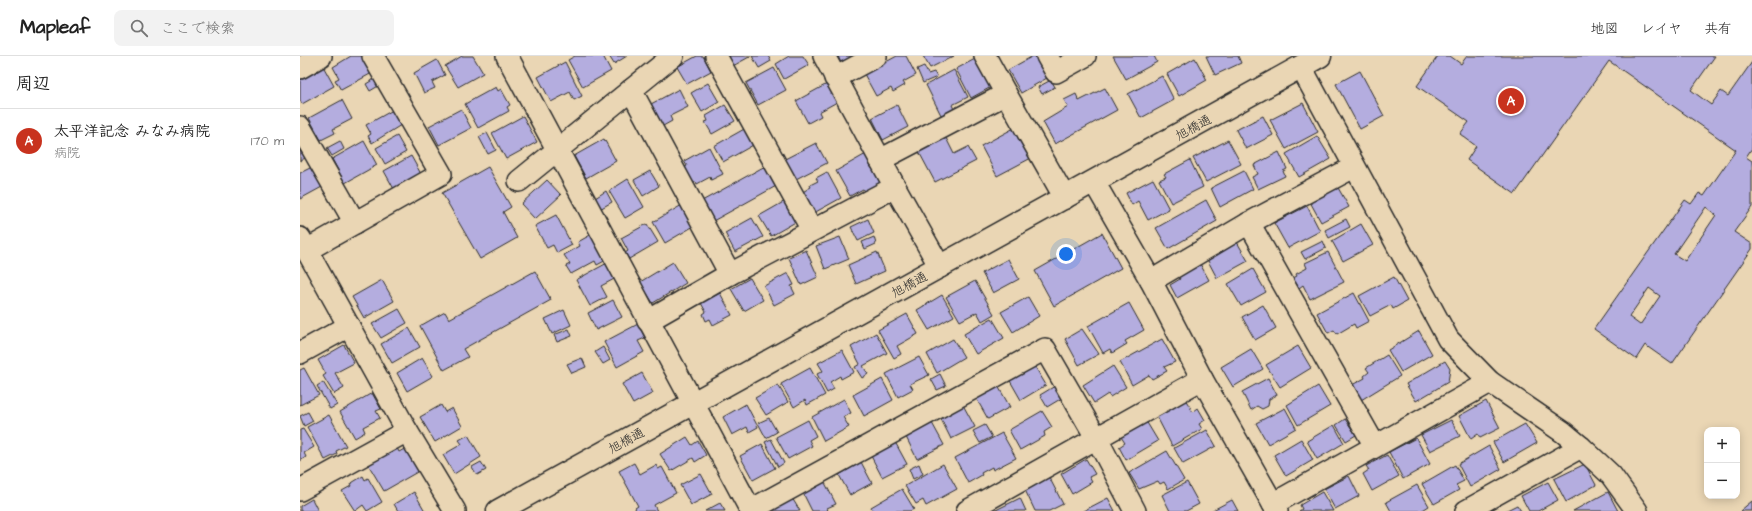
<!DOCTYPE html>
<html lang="ja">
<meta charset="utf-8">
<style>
:root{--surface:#fff;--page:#f2f2f2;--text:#222;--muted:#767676;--line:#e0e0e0;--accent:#c8321e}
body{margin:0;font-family:"Architects Daughter","Klee One",sans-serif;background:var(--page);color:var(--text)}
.controls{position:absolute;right:12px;bottom:12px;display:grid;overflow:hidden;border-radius:8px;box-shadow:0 2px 10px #0003}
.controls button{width:36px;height:36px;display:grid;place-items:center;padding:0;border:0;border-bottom:1px solid var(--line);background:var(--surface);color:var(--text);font:20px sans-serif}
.you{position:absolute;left:766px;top:198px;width:14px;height:14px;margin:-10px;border:3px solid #fff;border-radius:50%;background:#1a73e8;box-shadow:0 0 0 6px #1a73e833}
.badge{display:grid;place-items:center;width:26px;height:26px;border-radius:50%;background:var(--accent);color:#fff;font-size:13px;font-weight:700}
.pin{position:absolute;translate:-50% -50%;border:2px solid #fff;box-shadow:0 1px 4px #0006}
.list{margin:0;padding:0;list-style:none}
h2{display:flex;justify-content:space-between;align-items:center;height:52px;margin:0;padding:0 16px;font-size:17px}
h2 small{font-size:13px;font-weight:400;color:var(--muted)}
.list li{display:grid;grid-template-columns:26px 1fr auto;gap:12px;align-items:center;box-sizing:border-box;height:64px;padding:0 16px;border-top:1px solid var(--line)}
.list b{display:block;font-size:15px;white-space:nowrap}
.list p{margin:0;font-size:13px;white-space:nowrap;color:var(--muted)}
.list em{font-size:13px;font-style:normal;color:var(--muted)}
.icon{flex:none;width:22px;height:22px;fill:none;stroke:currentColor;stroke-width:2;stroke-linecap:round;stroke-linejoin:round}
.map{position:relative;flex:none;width:1452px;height:455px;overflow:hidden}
header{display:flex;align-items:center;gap:24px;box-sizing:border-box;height:56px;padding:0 20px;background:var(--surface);border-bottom:1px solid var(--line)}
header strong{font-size:19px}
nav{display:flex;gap:22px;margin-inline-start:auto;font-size:14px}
.search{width:280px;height:36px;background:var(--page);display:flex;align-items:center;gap:10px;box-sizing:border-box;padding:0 14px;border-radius:8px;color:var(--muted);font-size:15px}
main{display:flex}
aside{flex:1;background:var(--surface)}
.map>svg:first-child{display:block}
.building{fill:#b4addf;stroke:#2b2b2b;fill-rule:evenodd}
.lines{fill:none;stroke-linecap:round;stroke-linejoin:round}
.minor-casing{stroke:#2b2b2b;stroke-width:24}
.tertiary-casing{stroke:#2b2b2b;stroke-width:25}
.minor{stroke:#ead6b4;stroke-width:21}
.tertiary{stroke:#ead6b4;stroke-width:22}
.labels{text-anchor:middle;stroke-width:3;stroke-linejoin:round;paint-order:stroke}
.street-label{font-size:13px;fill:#2b2b2b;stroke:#ead6b4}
</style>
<header>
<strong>Mapleaf</strong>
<div class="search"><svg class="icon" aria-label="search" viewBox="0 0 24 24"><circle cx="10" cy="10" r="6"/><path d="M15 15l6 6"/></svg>ここで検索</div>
<nav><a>地図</a><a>レイヤ</a><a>共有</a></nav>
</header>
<main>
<aside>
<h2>周辺<small></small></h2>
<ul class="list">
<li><span class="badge">A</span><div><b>太平洋記念 みなみ病院</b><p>病院</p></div><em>170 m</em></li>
</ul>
</aside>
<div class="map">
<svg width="1452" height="455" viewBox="0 0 1452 455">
<rect width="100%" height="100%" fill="#ead6b4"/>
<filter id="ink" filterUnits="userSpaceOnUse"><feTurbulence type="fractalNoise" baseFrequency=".025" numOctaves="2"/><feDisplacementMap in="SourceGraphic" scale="8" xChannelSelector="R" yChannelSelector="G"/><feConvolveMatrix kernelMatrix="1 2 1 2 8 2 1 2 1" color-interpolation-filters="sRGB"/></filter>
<g filter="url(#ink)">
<!-- building -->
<g class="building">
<polygon points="51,0 63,0 72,17 41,34 35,24 39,22 33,11"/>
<polygon points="162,0 173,0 183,17 158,31 145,10"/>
<polygon points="275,0 303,0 311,15 283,31 268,4"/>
<polygon points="309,0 327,0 314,8"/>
<polygon points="397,0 403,0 411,15 387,28 377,11"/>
<polygon points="425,0 451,0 431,11"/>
<polygon points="452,0 468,0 471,5 459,12"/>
<polygon points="489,0 503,0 509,9 484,23 476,8"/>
<polygon points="538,0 555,0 541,7"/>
<polygon points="597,0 606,0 616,19 603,26 605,29 593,36 591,32 576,40 564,18"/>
<polygon points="623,0 654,0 630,12"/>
<polygon points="733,0 735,0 747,22 721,37 708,14"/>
<polygon points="813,0 854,0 857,6 826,23"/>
<polygon points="906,0 938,0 941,7 915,19"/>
<path d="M1138 0H1150L1161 8 1167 0H1415L1391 34 1411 49 1421 35 1428 40 1452 6V92L1446 101 1452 105V151L1434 176 1452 188V193L1372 308 1345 289 1336 303 1294 273 1385 144 1391 148 1399 137 1404 140 1436 94 1309 5 1215 138 1167 104 1176 90 1160 78 1169 66 1117 30ZM1406 151 1416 159 1385 205 1374 198ZM1349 232 1360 240 1340 269 1329 261Z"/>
<polygon points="677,2 691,31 671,42 656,13"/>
<polygon points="895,2 907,24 879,40 867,18"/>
<polygon points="137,4 145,19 132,26 135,32 124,37 114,17"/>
<polygon points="265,6 282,40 274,44 270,36 251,46 238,21"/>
<polygon points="23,10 34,30 2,48 0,44 0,24"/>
<polygon points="624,10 628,18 634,16 637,21 623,27 617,13"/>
<polygon points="474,12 486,34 458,49 446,27"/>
<polygon points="654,14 668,41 652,49 655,55 642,61 626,29"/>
<polygon points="1060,15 1084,60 1060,73 1036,28"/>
<polygon points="862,20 874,44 841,62 828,38"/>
<polygon points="76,22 80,29 70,35 66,28"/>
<polygon points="751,24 755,31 742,38 738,31"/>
<polygon points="408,27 419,46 402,56 391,37"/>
<polygon points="527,28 537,46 519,56 521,60 508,67 496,45"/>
<polygon points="196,31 198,35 201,33 210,49 207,51 209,55 178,72 165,48"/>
<polygon points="805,32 817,54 755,88 743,66 768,51 764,44 776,38 779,45"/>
<polygon points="379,33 388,51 370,60 372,65 363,70 351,48"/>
<polygon points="42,44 52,63 33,73 35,77 21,84 9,62"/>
<polygon points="1003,47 1018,76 986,93 970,64"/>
<polygon points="425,49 435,65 412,78 405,66 408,65 406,60"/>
<polygon points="597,49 608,71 583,84 572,62"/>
<polygon points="161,53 171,72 139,89 129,70"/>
<polygon points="93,54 101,69 72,87 68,80 71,78 66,69"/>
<polygon points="223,60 237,86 206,103 192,77"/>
<polygon points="963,60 973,79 946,93 936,74"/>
<polygon points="716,71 733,101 697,120 681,90"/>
<polygon points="446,72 455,88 423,106 414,90"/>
<polygon points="187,77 196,94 188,98 179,81"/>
<polygon points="97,80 106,96 85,108 76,92"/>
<polygon points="1017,80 1031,103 999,121 986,98"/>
<polygon points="646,82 654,98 668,91 676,105 635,126 619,96"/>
<polygon points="304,83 316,105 286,122 274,100"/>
<polygon points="928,84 941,108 906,126 893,102"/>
<polygon points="40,85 44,93 32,100 27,92"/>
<polygon points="64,85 77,109 45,127 32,103"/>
<polygon points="516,87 527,107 494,124 483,104"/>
<polygon points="409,91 423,118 411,124 410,121 397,128 396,126 390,129 382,113 387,110 384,105"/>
<polygon points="0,94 5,102 0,105"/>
<polygon points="979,96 987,113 983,115 985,120 958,133 952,121 958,118 954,109"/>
<polygon points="566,98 582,127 565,136 563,133 550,140 536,115"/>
<polygon points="111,100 121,118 94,133 84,115"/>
<polygon points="890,104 903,131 871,147 859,124 866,121 864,118"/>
<polygon points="467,109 478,129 413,165 402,145"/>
<polygon points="12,111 22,131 0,143 0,117"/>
<polygon points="188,111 211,151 203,156 217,182 180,203 142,137"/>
<polygon points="350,115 359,130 343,140 334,124"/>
<polygon points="944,115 953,133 920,151 911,132"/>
<polygon points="527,116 541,142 512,158 501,137 511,131 510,129 518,125 516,122"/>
<polygon points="328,123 344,151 325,162 309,135"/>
<polygon points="853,123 869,153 848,164 838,145 832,149 826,137"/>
<polygon points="247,124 261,139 235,163 221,148"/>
<polygon points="1037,130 1049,151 1021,166 1009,144"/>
<polygon points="306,135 312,146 298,154 292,144"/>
<polygon points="487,144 499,164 471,180 459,160"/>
<polygon points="906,144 917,165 868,193 856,172"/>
<polygon points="382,149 394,170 365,187 353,166"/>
<polygon points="1007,150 1020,175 988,192 974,167"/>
<polygon points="256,159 272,189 257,197 253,189 247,192 235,170"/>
<polygon points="452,162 463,181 435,196 425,177"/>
<polygon points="568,163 574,177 558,185 551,171"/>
<polygon points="1046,163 1050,171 1029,182 1025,174"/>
<polygon points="347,168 358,186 329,203 325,197 328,195 321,182"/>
<polygon points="1061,168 1073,189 1043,205 1032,185"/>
<polygon points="802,177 821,212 754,250 735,215"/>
<polygon points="292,178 310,202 297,209 295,205 271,218 266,210 270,208 264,199 280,190 278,186"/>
<polygon points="540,181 549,203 525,213 516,190"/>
<polygon points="574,181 576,188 565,193 562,186"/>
<polygon points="1023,185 1026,192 1005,203 1001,196"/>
<polygon points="937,186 948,205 917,222 907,203"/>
<polygon points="506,194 518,221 501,229 489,202"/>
<polygon points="577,196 585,215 556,228 548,209"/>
<polygon points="1028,196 1044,226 1010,243 1003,229 999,232 993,222 997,220 996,218 1007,212 1005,207"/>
<polygon points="708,203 719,223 693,237 682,217"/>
<polygon points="309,206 318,221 301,230 307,241 290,250 276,224"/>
<polygon points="373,206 386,227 353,247 340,226"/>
<polygon points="899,206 909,224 877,242 870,229 880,223 877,218"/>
<polygon points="953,213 966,236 941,250 928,228"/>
<polygon points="235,215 251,244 163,293 168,301 144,314 120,270 145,256 149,263"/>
<polygon points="488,217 494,229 491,230 495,238 474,249 464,230"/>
<polygon points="1094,221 1107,245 1093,253 1091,249 1070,260 1059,240"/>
<polygon points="450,222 463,244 444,255 431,233"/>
<polygon points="82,224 94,245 64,262 52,241"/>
<polygon points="675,225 694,258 682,265 677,256 660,265 646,241"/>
<polygon points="420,237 432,259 413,269 410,263 406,265 403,258 406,256 401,247"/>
<polygon points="1054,237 1069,265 1056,272 1054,268 1037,278 1034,274 1028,277 1017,257"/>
<polygon points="642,239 654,260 629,274 617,254"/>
<polygon points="728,241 739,260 713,276 701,256"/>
<polygon points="313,244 322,261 296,274 288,257"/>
<polygon points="829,247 844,274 825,285 827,288 812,297 810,293 803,297 788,270"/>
<polygon points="963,249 976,272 955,284 942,261"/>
<polygon points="99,253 107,267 81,282 72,268"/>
<polygon points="264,254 271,269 252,278 245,263"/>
<polygon points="607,258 618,278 597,290 601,298 594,302 578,274"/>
<polygon points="692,262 704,282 676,298 664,278"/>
<polygon points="338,268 345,282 338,285 344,296 317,311 304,286"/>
<polygon points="109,272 120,291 92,307 81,288"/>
<polygon points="269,273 272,280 257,286 254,279"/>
<polygon points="782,273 799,298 779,309 765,283"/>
<polygon points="1119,275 1132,298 1101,316 1088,294"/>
<polygon points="576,277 587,297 563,310 568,318 562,322 555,311 560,308 551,291"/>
<polygon points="653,283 664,301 637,317 627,298"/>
<polygon points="862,283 875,306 864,311 867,315 852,323 849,319 832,329 820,306"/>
<polygon points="44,289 54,307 35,317 44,332 34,338 23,320 26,318 18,304"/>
<polygon points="998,290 1011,312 980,331 966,309"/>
<polygon points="303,291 310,304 303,308 295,296"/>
<polygon points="951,293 963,313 933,331 921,311"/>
<polygon points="542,294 554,316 541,323 540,320 530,326 534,333 527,337 517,318 523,315 518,307"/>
<polygon points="1087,299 1100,320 1061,344 1052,329 1065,322 1064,320 1069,316 1066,312"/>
<polygon points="619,301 629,319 610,328 613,333 598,341 586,318"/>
<polygon points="122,302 133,320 107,335 97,317"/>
<polygon points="282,302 286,311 272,317 267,308"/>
<polygon points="1145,305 1150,313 1148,326 1116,345 1106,328"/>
<polygon points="734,309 746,329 721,344 709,323"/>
<polygon points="813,310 826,331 810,341 808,338 794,347 783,329"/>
<polygon points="4,312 19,339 0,349 0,314"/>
<polygon points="510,312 525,339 507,349 505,344 494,351 481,328"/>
<polygon points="342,317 353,337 333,348 322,328"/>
<polygon points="640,318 646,330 637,334 631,323"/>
<polygon points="968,322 977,339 969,343 968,350 962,353 957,350 951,354 942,336"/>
<polygon points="582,323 593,344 564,360 553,339"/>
<polygon points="23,326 37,349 30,353 17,330"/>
<polygon points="478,329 488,346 466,359 455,342"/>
<polygon points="698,330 710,351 688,363 676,342"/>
<polygon points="755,330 762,342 747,351 740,339"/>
<polygon points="1018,330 1030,350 998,369 987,349"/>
<polygon points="72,337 81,353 76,355 80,362 63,371 65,376 55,382 40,356"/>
<polygon points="544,343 551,357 543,361 549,371 524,385 512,361"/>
<polygon points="885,343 893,356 898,352 905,364 899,368 902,373 872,390 856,359"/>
<polygon points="1186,345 1200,372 1180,382 1178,378 1171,383 1159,360"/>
<polygon points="446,348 458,371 449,376 447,371 432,379 423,361"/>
<polygon points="141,349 145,356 152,352 162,370 135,386 120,361"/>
<polygon points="663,349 675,371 651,383 640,361"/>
<polygon points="985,352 996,372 968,388 956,367"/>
<polygon points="742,355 752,371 744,376 745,380 720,394 709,374"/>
<polygon points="8,356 13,365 4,370 0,360"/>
<polygon points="29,359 46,390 36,395 37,398 25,404 7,371"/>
<polygon points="469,362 477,376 466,382 458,367"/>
<polygon points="1045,363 1056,379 1046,385 1036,369"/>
<polygon points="508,364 516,380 509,384 512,390 488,403 476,381"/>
<polygon points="1151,364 1160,380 1130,395 1121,379"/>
<polygon points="846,365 858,385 826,404 819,391 825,387 821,381"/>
<polygon points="632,367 644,389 617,403 606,381"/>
<polygon points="1225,368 1237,387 1204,406 1193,386"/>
<polygon points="685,369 692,381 680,387 673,375"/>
<polygon points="1034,369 1044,387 1017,403 1007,385"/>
<polygon points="3,373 14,391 4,397 6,401 0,405 0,374"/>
<polygon points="907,374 916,390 883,408 874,392"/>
<polygon points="702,377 716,402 693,414 692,411 681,417 682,419 668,427 655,402"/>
<polygon points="168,379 181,401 154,418 143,399 162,388 159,384"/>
<polygon points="387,381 392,389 398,385 406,399 395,406 393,402 371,415 360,398"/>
<polygon points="1116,382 1130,408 1103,423 1089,396"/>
<polygon points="471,383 484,407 478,411 465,386"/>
<polygon points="1001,383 1013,404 986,420 974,399"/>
<polygon points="595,386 607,408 582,421 571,400"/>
<polygon points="462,388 475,412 453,424 440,400"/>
<polygon points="1189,390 1201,413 1170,431 1158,408"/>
<polygon points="97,392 99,396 106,392 119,415 84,435 68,408"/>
<polygon points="867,395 884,424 868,433 864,426 860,428 858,425 839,433 829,417"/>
<polygon points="1087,399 1099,420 1072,435 1063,418 1069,414 1066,410"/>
<polygon points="786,403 795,418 789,421 792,426 772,438 761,418"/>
<polygon points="181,406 186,414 177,419 172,411"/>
<polygon points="561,406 572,427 550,439 539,419"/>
<polygon points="334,407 340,418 356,409 358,413 362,411 376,437 354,449 357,455 336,455 335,452 338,450 319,415"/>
<polygon points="619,408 623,418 613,423 609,413"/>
<polygon points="643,408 657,433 626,450 623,444 616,448 605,430"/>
<polygon points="1285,408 1296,429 1266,446 1254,423"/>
<polygon points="1155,409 1164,425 1156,429 1159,434 1134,448 1122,428"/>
<polygon points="401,418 412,438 391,449 380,429"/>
<polygon points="63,420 65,424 68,422 82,446 67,455 63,449 55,455 42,435 51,430 50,428"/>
<polygon points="1049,420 1059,440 1035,453 1024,433"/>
<polygon points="749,421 763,448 749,455 735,455 725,434"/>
<polygon points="524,425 536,448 527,452 528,455 512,455 503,437"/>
<polygon points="887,426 899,448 886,455 870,455 862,439"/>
<polygon points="1248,426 1258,444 1238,455 1229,455 1221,440"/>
<polygon points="1117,429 1129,450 1121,455 1091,455 1086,446"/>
<polygon points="602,433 614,453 610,455 573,455 571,451"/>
<polygon points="114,436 125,455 98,455 94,448"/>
<polygon points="1022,436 1033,455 999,455 1002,453 1000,449"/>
<polygon points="1308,436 1318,455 1273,455"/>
<polygon points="492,442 500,455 469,455"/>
<polygon points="720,442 726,455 694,455"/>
<polygon points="808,442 815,455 783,455"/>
<polygon points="12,443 18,455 0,455 0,450"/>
<polygon points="932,444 938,455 911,455"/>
<polygon points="1452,445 1452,455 1440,455"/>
<polygon points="420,447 425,455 405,455"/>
<polygon points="1217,449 1221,455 1205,455"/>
</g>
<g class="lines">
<defs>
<g id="minor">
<polyline points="207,0 451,455"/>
<polyline points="416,0 512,174"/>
<polyline points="747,0 756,16 785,0"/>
<polyline points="1001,11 1148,283 1190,326 1263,376 1281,391 1311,419 1337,455"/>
<polyline points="0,12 21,0"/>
<polyline points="535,22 576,0"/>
<polyline points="331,34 430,218 595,131 524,0"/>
<polyline points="706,38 765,142"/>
<polyline points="0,71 55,167"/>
<polyline points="580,104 706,38 685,0"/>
<polyline points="219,125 373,0"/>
<polyline points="794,126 851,225 902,323 977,455"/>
<polyline points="595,131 640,211"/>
<polyline points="949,167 1075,390"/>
<polyline points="0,182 107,375 155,455"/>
<polyline points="7,194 141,118 73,0"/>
<polyline points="851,225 949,167 1054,111"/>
<polyline points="348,265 430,218"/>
<polyline points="0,297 49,270"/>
<polyline points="0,434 107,375"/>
<polyline points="973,448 1190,326"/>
<polyline points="451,454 745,293 797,383 835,455"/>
<polyline points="667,455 902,323"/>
<polyline points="1166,455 1281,391"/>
</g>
<polyline id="tertiary" points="198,455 1020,0"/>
</defs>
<!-- minor casing -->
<use href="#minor" class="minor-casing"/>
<!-- tertiary casing -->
<use href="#tertiary" class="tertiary-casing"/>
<!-- minor -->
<use href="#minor" class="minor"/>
<!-- tertiary -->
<use href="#tertiary" class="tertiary"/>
</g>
</g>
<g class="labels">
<!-- street labels -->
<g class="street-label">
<text transform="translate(893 71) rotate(-29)" y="5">旭橋通</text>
<text transform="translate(609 228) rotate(-29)" y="5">旭橋通</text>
<text transform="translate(326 384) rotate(-29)" y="5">旭橋通</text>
</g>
</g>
</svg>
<div class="controls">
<button>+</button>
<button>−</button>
</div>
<div class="you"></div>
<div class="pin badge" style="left:1211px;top:45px">A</div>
</div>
</main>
